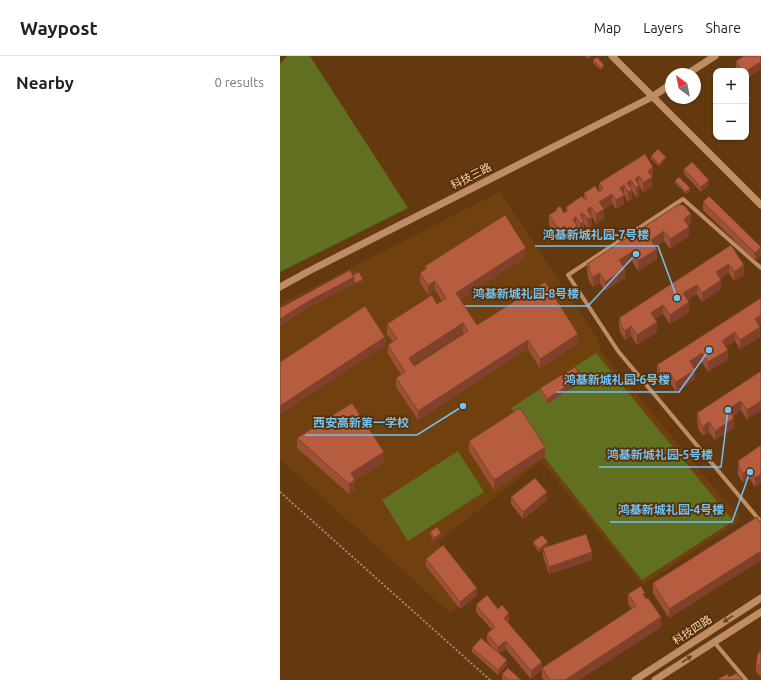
<!DOCTYPE html>
<meta charset="utf-8">
<style>
:root{--surface:#fff;--page:#f2f2f2;--text:#222;--muted:#767676;--line:#e0e0e0}
body{margin:0;font-family:Ubuntu,"Noto Sans SC",sans-serif;background:var(--page);color:var(--text)}
.controls{position:absolute;right:12px;top:12px;display:grid;overflow:hidden;border-radius:8px;box-shadow:0 1px 3px #0004}
.controls button{width:36px;height:36px;display:grid;place-items:center;padding:0;border:0;border-bottom:1px solid var(--line);background:var(--surface);color:var(--text);font:20px sans-serif}
.compass{position:absolute;left:385px;top:12px;width:36px;height:36px;border-radius:50%;background:var(--surface);box-shadow:0 1px 3px #0004;rotate:327deg}
.list{margin:0;padding:0;list-style:none}
h2{display:flex;justify-content:space-between;align-items:center;height:52px;margin:0;padding:0 16px;font-size:17px}
h2 small{font-size:13px;font-weight:400;color:var(--muted)}
.map{position:relative;flex:none;width:481px;height:624px;overflow:hidden}
header{display:flex;align-items:center;gap:24px;box-sizing:border-box;height:56px;padding:0 20px;background:var(--surface);border-bottom:1px solid var(--line)}
header strong{font-size:19px}
nav{display:flex;gap:22px;margin-inline-start:auto;font-size:14px}
main{display:flex}
aside{flex:1;background:var(--surface)}
.map>svg:first-child{display:block}
.built{fill:#71400f}
.green{fill:#606f20}
.lines{fill:none;stroke-linecap:round;stroke-linejoin:round}
.path{stroke:#a98768;stroke-width:2;stroke-dasharray:2 2;stroke-linecap:butt}
.minor{stroke:#bf8d64;stroke-width:4}
.tertiary{stroke:#bf8d64;stroke-width:7}
.wall{fill:#9c5035;fill-rule:evenodd}
.shaded-wall{fill:#7f412b}
.building{fill:#b55d3e;stroke:#7f412b;fill-rule:evenodd}
.oneway{fill:#72461a}
.labels{text-anchor:middle;stroke-width:3.5;stroke-linejoin:round;paint-order:stroke}
.street-label{font-size:11px;fill:#eed4c0;stroke:#582f02}
.leader{fill:none;stroke:#73c1f5;stroke-width:1.5}
.callout-dot{fill:#73c1f5;stroke:#582f02;stroke-width:1.5}
.callout-label{font-size:12px;text-anchor:middle;font-weight:bold;fill:#73c1f5;stroke:#582f02;stroke-width:3.5;stroke-linejoin:round;paint-order:stroke}
</style>
<header>
<strong>Waypost</strong>
<nav><a>Map</a><a>Layers</a><a>Share</a></nav>
</header>
<main>
<aside>
<h2>Nearby<small>0 results</small></h2>
<ul class="list">
</ul>
</aside>
<div class="map">
<svg width="481" height="624" viewBox="0 0 481 624">
<rect width="100%" height="100%" fill="#643910"/>
<!-- built -->
<polygon class="built" points="220,136 318,284 322,297 461,464 363,529 261,405 158,486 195,536 170,557 0,403 0,248"/>
<!-- green -->
<g class="green">
<polygon points="7,0 30,0 128,152 0,216 0,8"/>
<polygon points="316,297 453,465 362,524 264,401 231,352"/>
<polygon points="178,395 204,436 128,485 102,444"/>
</g>
<g class="lines">
<!-- path -->
<polyline class="path" points="0,436 210,624"/>
<!-- minor -->
<g class="minor">
<polyline points="481,212 403,143 288,219 338,295 481,466"/>
<polyline points="434,586 466,624"/>
</g>
<!-- tertiary -->
<g class="tertiary">
<polyline points="332,0 481,149"/>
<polyline points="407,18 435,0"/>
<polyline points="0,231 29,215 372,41 391,28"/>
<polyline points="355,624 481,542"/>
<polyline points="375,624 481,556"/>
</g>
</g>
<!-- wall -->
<g class="wall">
<polygon points="305,0 312,0 309,3"/>
<polygon points="313,4 324,11 321,14 313,7"/>
<polygon points="456,5 481,13 466,23 466,15 457,15 456,13"/>
<polygon points="365,98 373,121 372,122 372,131 363,136 359,129 359,139 356,141 352,135 352,143 348,146 344,139 344,148 336,153 332,147 324,153 324,163 316,168 312,161 312,170 308,173 304,168 304,175 301,177 297,172 297,179 289,185 285,180 279,184 269,169 269,159 276,155 276,153 284,157 286,156 286,151 304,143 304,137 319,136 319,127"/>
<polygon points="371,100 386,103 379,110 371,103"/>
<polygon points="404,113 429,129 421,136 404,118"/>
<polygon points="395,125 410,135 406,138 395,127"/>
<polygon points="423,146 481,199 475,205 423,154"/>
<polygon points="399,148 411,168 408,169 409,180 390,193 384,185 375,191 377,203 358,215 352,205 343,211 345,222 325,235 320,227 313,231 308,223 308,219 307,218 307,208"/>
<polygon points="451,189 464,219 454,225 449,217 440,223 441,233 422,246 417,238 407,244 409,256 390,268 383,258 375,264 377,276 357,289 351,280 345,284 340,276 340,273 339,271 339,262"/>
<path d="M246 201 180 244 197 269 298 287 260 312 248 293 138 364 116 331V322L121 318 108 298V289L113 286 107 278V268L157 248 162 245 155 234 148 239 140 226V217L145 213V210ZM183 277 184 278 134 310 133 309Z"/>
<polygon points="481,242 479,270 480,281 460,293 455,285 446,291 448,303 428,316 422,306 414,311 415,323 396,336 390,327 384,332 378,324 378,320 377,318 377,309"/>
<polygon points="481,315 467,364 461,354 453,360 454,372 435,384 429,376 423,380 418,372 418,368 417,367 417,357"/>
<polygon points="301,326 267,348 260,337 260,332"/>
<polygon points="17,382 104,406 75,424 75,433 69,438 17,392"/>
<polygon points="189,385 265,400 214,434 189,395"/>
<polygon points="481,389 475,431 470,423 463,427 458,419 458,405"/>
<polygon points="231,441 267,444 243,463 231,448"/>
<polygon points="481,464 481,504 389,562 373,537 373,527"/>
<polygon points="150,476 161,480 154,485 150,479"/>
<polygon points="253,486 268,489 259,496 253,488"/>
<polygon points="263,492 312,504 269,518 263,500"/>
<polygon points="146,503 197,539 180,553 146,510"/>
<polygon points="348,538 365,542 381,571 299,624 264,624 262,622 262,613 251,623 226,593 219,598 227,609 218,619 192,596 192,592 214,593 207,585 207,578 212,574 196,556 196,549 218,553 229,564 228,566 262,612 352,553 348,548"/>
<polygon points="481,595 481,621 476,616 476,607"/>
<polygon points="222,618 241,624 223,624 222,623"/>
</g>
<!-- shaded-wall -->
<g class="shaded-wall">
<polygon points="309,0 312,0 309,3"/>
<polygon points="481,6 481,13 466,23 466,15"/>
<polygon points="324,9 324,11 321,14 321,12"/>
<polygon points="386,101 386,103 379,110 379,108"/>
<polygon points="373,111 373,121 372,122 372,131 363,136 363,127 368,115"/>
<polygon points="359,120 359,129 355,123"/>
<polygon points="351,124 351,134 347,127"/>
<polygon points="429,124 429,129 421,136 421,131"/>
<polygon points="344,129 344,139 340,132"/>
<polygon points="359,129 359,139 356,141 356,132"/>
<polygon points="410,132 410,135 406,138 406,136"/>
<polygon points="352,134 352,143 348,146 348,136"/>
<polygon points="332,138 332,147 319,155 319,146"/>
<polygon points="344,139 344,148 336,153 336,144"/>
<polygon points="311,151 312,170 308,173 307,154"/>
<polygon points="324,153 324,163 316,168 316,158"/>
<polygon points="303,157 304,175 301,177 300,159"/>
<polygon points="411,158 411,168 404,172 404,163"/>
<polygon points="296,161 297,179 289,185 289,175 293,163"/>
<polygon points="285,170 285,180 279,184 279,174"/>
<polygon points="409,171 409,180 390,193 390,183"/>
<polygon points="384,175 384,185 371,193 371,184"/>
<polygon points="481,191 481,199 475,205 475,197"/>
<polygon points="246,192 246,201 176,247 176,237"/>
<polygon points="377,193 377,203 358,215 358,205"/>
<polygon points="352,196 352,205 339,214 339,204"/>
<polygon points="449,208 449,217 436,226 436,216"/>
<polygon points="464,209 464,219 454,225 454,216"/>
<polygon points="345,213 345,222 325,235 325,226"/>
<polygon points="320,217 320,227 313,231 313,221"/>
<polygon points="74,221 74,228 27,253 0,270 0,263 27,246"/>
<polygon points="83,223 83,226 75,230 75,227"/>
<polygon points="441,224 441,233 422,246 422,237"/>
<polygon points="155,225 155,234 148,239 148,229"/>
<polygon points="417,229 417,238 403,247 403,237"/>
<polygon points="409,246 409,256 390,268 390,259"/>
<polygon points="383,249 383,258 371,267 371,257"/>
<polygon points="481,259 481,269 475,273 475,263"/>
<polygon points="377,266 377,276 357,289 357,279"/>
<polygon points="183,267 183,277 129,312 129,302"/>
<polygon points="351,270 351,280 345,284 345,275"/>
<polygon points="480,271 480,281 460,293 460,284"/>
<polygon points="455,276 455,285 442,294 442,285"/>
<polygon points="298,278 298,287 260,312 260,303"/>
<polygon points="105,281 105,290 0,359 0,350"/>
<polygon points="248,284 248,293 138,364 138,355"/>
<polygon points="448,294 448,303 428,316 428,306"/>
<polygon points="422,297 422,306 410,314 410,305"/>
<polygon points="415,314 415,323 396,336 396,326"/>
<polygon points="390,318 390,327 384,332 384,322"/>
<polygon points="301,321 301,326 267,348 267,343"/>
<polygon points="461,345 461,354 448,362 448,353"/>
<polygon points="481,345 481,355 467,364 467,354"/>
<polygon points="454,362 454,372 435,384 435,375"/>
<polygon points="429,366 429,376 423,380 423,371"/>
<polygon points="265,391 265,400 214,434 214,424"/>
<polygon points="104,396 104,406 75,424 75,433 69,438 69,428 71,417"/>
<polygon points="470,413 470,423 463,427 463,418"/>
<polygon points="481,418 481,428 475,431 475,422"/>
<polygon points="267,436 267,444 243,463 243,456"/>
<polygon points="161,477 161,480 154,485 154,482"/>
<polygon points="268,486 268,489 259,496 259,493"/>
<polygon points="481,495 481,504 389,562 389,553"/>
<polygon points="312,496 312,504 269,518 269,511"/>
<polygon points="197,532 197,539 180,553 180,546"/>
<polygon points="365,537 365,546 363,538"/>
<polygon points="229,557 229,564 224,569 224,562"/>
<polygon points="381,561 381,571 299,624 285,624"/>
<polygon points="226,585 226,593 218,599 218,591"/>
<polygon points="227,604 227,609 218,619 218,614"/>
<polygon points="262,606 262,613 251,623 251,615"/>
</g>
<!-- building -->
<g class="building">
<polygon points="464,0 481,0 481,6 466,15 462,15 456,5"/>
<polygon points="317,1 324,9 321,12 313,4"/>
<polygon points="378,93 386,101 379,108 371,100"/>
<polygon points="365,98 373,111 368,115 372,121 363,127 359,120 355,123 359,129 356,132 351,124 347,127 352,134 348,136 344,129 340,132 344,139 336,144 332,138 319,146 324,153 316,158 311,151 307,154 312,161 308,163 303,157 300,159 304,165 301,168 296,161 293,163 297,170 289,175 285,170 279,174 269,159 277,154 276,153 280,150 284,157 288,154 286,151 302,140 305,144 307,142 304,137 315,130 319,136 323,133 319,127"/>
<polygon points="412,106 429,124 421,131 404,113"/>
<polygon points="399,121 410,132 406,136 395,125"/>
<polygon points="429,140 481,191 475,197 423,146"/>
<polygon points="399,148 405,150 411,158 404,163 409,171 390,183 384,175 371,184 377,193 358,205 352,196 339,204 345,213 325,226 320,217 313,221 308,213 310,212 307,208"/>
<path d="M225 159 246 192 176 237 197 269 265 226 298 278 260 303 248 284 138 355 116 322 125 316 108 289 117 283 107 268 152 239 157 248 166 242 155 225 148 229 140 217 147 212 145 210ZM183 267 188 275 134 310 129 302Z"/>
<polygon points="451,189 464,209 454,216 449,208 436,216 441,224 422,237 417,229 403,237 409,246 390,259 383,249 371,257 377,266 357,279 351,270 345,275 340,267 341,266 339,262"/>
<polygon points="70,214 74,221 27,246 0,263 0,252"/>
<polygon points="79,216 83,223 75,227 74,225 74,221 73,219"/>
<polygon points="481,242 481,259 475,263 480,271 460,284 455,276 442,285 448,294 428,306 422,297 410,305 415,314 396,326 390,318 384,322 378,314 380,313 377,309"/>
<polygon points="85,250 105,281 0,350 0,306"/>
<polygon points="295,311 301,321 267,343 260,332"/>
<polygon points="481,315 481,345 467,354 461,345 448,353 454,362 435,375 429,366 423,371 418,363 419,361 417,357"/>
<polygon points="72,347 104,396 71,417 75,424 69,428 17,382"/>
<polygon points="240,352 265,391 214,424 189,385"/>
<polygon points="481,389 481,418 475,422 470,413 463,418 458,410 460,408 458,405"/>
<polygon points="255,422 267,436 243,456 231,441"/>
<polygon points="477,461 479,465 481,464 481,495 389,553 373,527"/>
<polygon points="157,471 161,477 154,482 150,476"/>
<polygon points="306,478 312,496 269,511 263,492"/>
<polygon points="262,479 268,486 259,493 253,486"/>
<polygon points="163,489 197,532 180,546 146,503"/>
<polygon points="361,530 365,537 363,538 366,543 368,542 381,561 285,624 270,624 262,612 356,550 348,538"/>
<polygon points="207,539 218,553 222,549 229,557 224,562 262,606 251,615 226,585 218,591 207,578 215,571 196,549"/>
<polygon points="201,582 227,604 218,614 192,592"/>
<polygon points="481,595 481,611 476,607 478,597"/>
<polygon points="228,612 241,624 228,624 222,618"/>
<polygon points="457,617 459,621 460,620 463,623 462,624 439,624 438,623 447,618 449,621"/>
</g>
<!-- one-way arrows -->
<defs><path id="oneway-solid" d="M-6-.8H1V-3.2L6.5 0L1 3.2V.8H-6Z"/></defs>
<g class="oneway">
<use href="#oneway-solid" transform="translate(448 563) rotate(147)"/>
<use href="#oneway-solid" transform="translate(407 603) rotate(-33)"/>
</g>
<g class="labels">
<!-- street labels -->
<g class="street-label">
<text transform="translate(191 120) rotate(-27)" y="4">科技三路</text>
<text transform="translate(412 574) rotate(-33)" y="4">科技四路</text>
</g>
</g>
<!-- callouts -->
<path class="leader" d="M397 242L378 190H255M356 198L308 250H185M429 294L399 336H276M183 350L137 379H25M448 354L441 411H319M470 416L452 466H330"/>
<g class="callout-dot">
<circle cx="397" cy="242" r="4"/>
<circle cx="356" cy="198" r="4"/>
<circle cx="429" cy="294" r="4"/>
<circle cx="183" cy="350" r="4"/>
<circle cx="448" cy="354" r="4"/>
<circle cx="470" cy="416" r="4"/>
</g>
<g class="callout-label">
<text x="316" y="183">鸿基新城礼园-7号楼</text>
<text x="246" y="242">鸿基新城礼园-8号楼</text>
<text x="337" y="328">鸿基新城礼园-6号楼</text>
<text x="81" y="371">西安高新第一学校</text>
<text x="380" y="403">鸿基新城礼园-5号楼</text>
<text x="391" y="458">鸿基新城礼园-4号楼</text>
</g>
</svg>
<div class="controls">
<button>+</button>
<button>−</button>
</div>
<svg class="compass" viewBox="-18 -18 36 36"><path d="M0-13l5 13h-10z" fill="#e53935"/><path d="M0 13l5-13h-10z" fill="#767676"/></svg>
</div>
</main>
